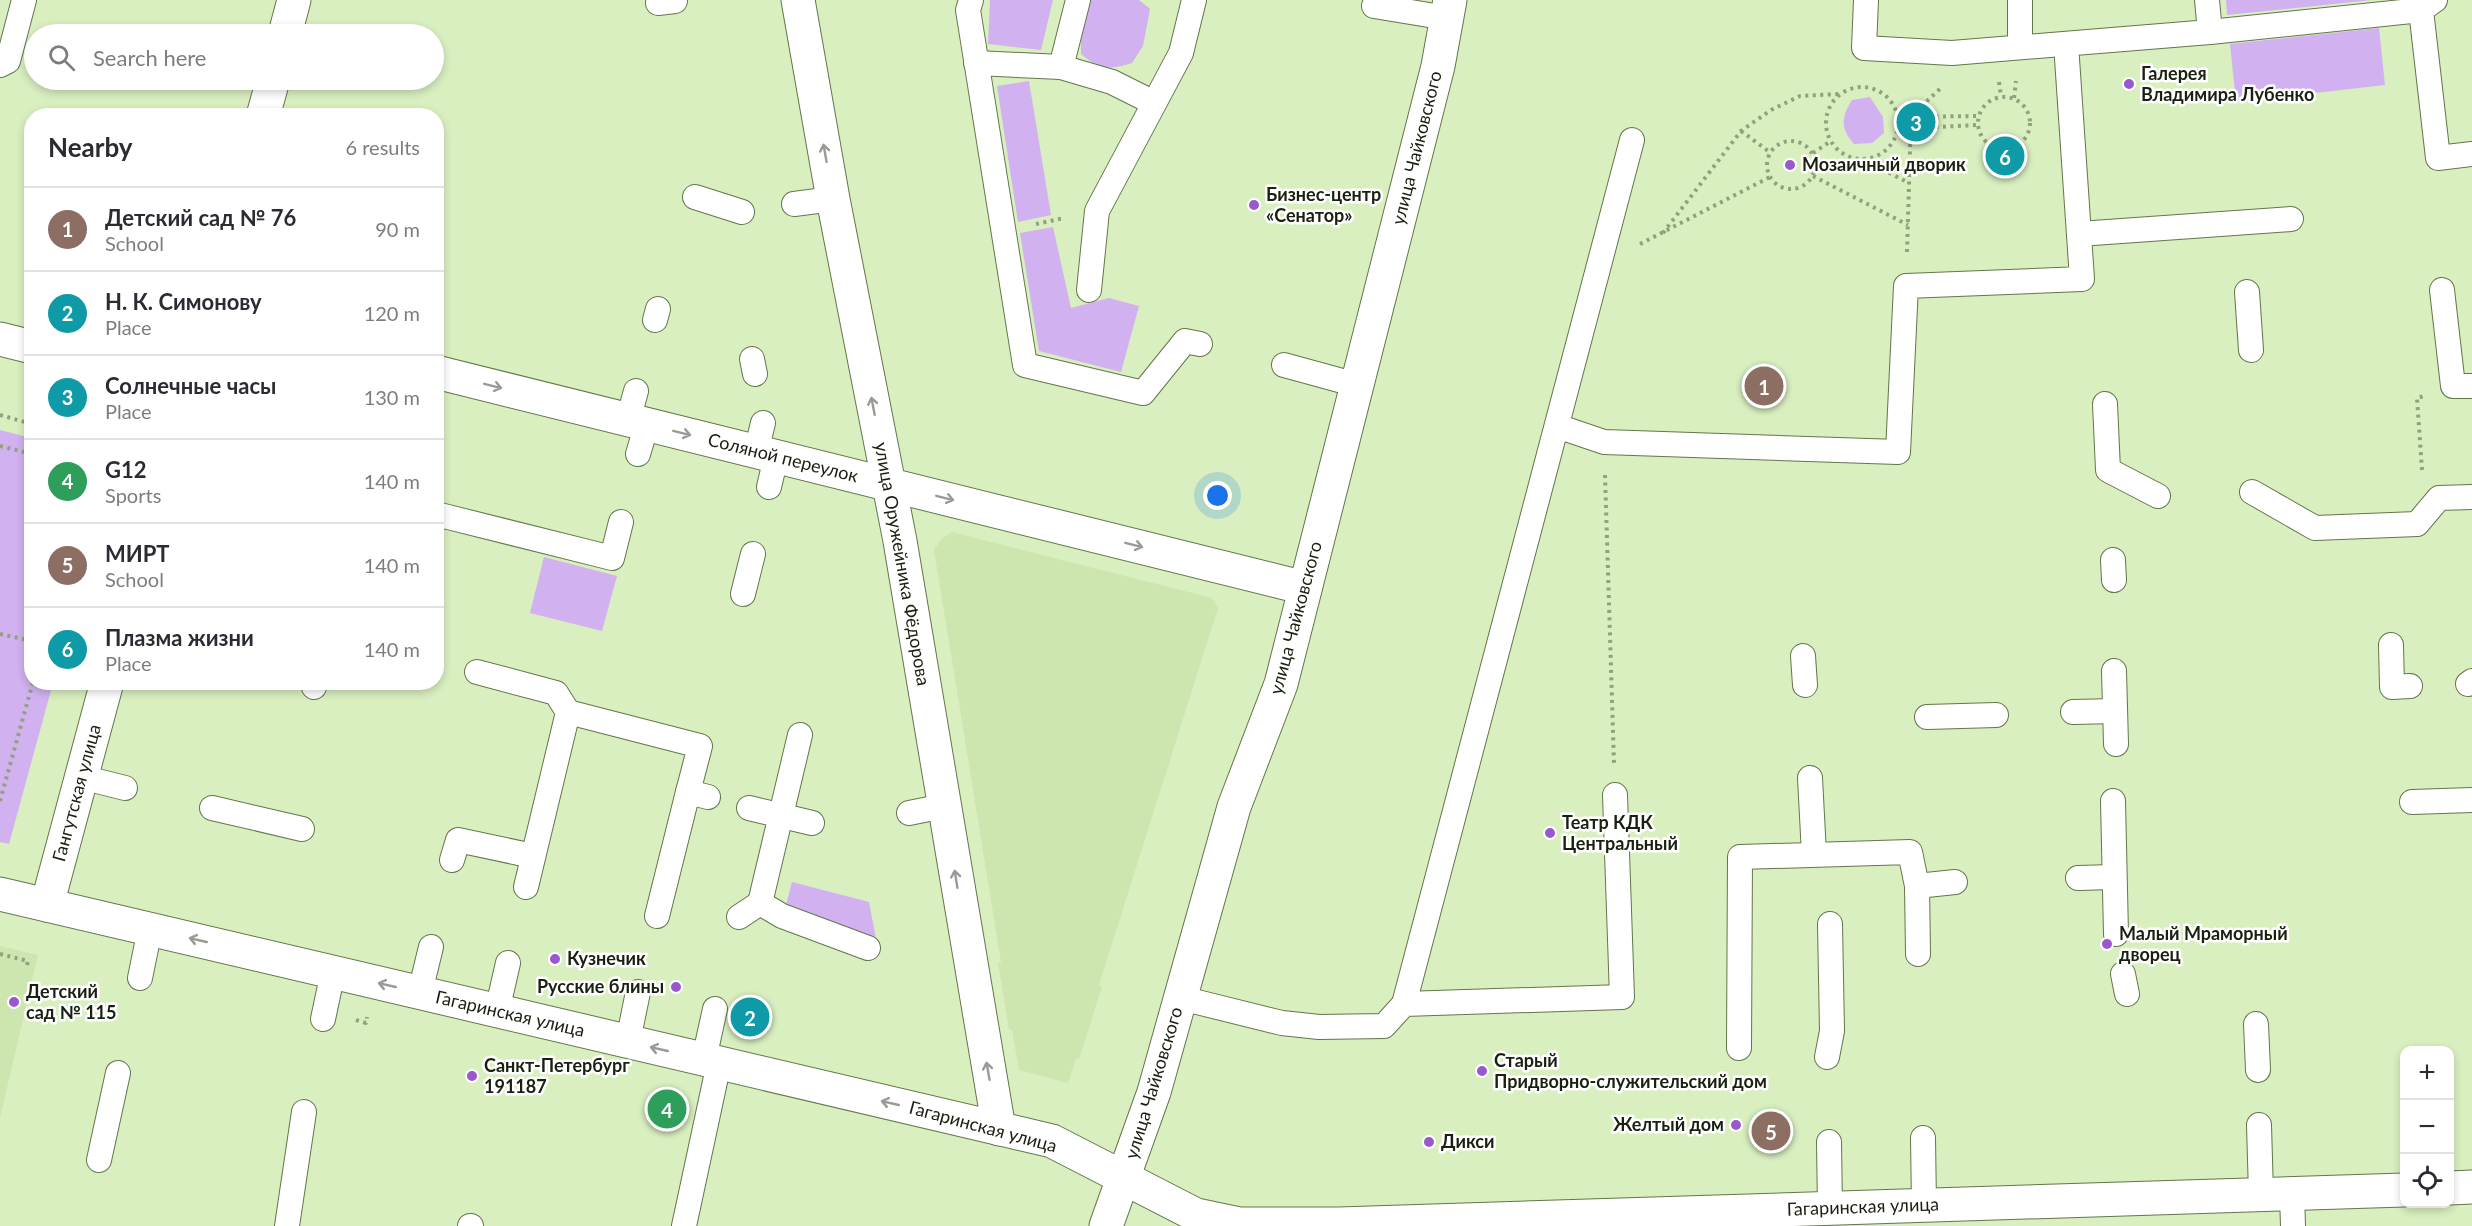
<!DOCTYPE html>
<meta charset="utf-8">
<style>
:root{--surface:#fff;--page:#f7f7f7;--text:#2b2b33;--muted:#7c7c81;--line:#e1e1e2;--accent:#1a73e8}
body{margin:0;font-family:Lato,sans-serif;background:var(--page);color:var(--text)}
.controls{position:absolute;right:18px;bottom:18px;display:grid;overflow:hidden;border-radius:12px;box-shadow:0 3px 9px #0003}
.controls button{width:54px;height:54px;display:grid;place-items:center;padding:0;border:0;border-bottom:2px solid var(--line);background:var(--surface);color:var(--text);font:30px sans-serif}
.you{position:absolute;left:1218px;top:496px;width:21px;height:21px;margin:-15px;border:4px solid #fff;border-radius:50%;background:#1a73e8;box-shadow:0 0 0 9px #1a73e833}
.badge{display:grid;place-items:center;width:39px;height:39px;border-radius:50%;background:var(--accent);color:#fff;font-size:20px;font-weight:700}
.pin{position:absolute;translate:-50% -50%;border:3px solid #fff;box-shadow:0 2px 6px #0006}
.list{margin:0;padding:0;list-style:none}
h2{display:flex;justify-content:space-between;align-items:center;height:78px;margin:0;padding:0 24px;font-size:26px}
h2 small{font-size:20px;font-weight:400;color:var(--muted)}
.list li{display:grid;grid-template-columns:39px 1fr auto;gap:18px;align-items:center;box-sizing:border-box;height:84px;padding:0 24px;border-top:2px solid var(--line)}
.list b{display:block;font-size:22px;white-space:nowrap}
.list p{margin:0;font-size:20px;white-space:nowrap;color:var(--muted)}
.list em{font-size:20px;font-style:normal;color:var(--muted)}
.icon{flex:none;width:33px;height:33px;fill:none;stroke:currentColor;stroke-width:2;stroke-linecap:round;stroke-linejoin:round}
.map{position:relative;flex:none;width:2472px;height:1226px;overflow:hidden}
.search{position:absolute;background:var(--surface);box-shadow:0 3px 9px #0003;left:24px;top:24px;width:420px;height:66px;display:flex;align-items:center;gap:15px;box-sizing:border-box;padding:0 21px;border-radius:33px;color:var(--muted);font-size:22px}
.panel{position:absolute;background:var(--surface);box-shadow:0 3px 9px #0003;left:24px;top:108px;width:420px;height:582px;border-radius:24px}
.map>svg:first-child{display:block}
.built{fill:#cde6af}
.green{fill:#d1b1f0}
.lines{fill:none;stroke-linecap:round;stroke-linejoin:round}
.service-casing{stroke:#63764b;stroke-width:26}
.minor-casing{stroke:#63764b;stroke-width:35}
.tertiary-casing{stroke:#63764b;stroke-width:35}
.path{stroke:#90a17d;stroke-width:4;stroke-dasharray:3 4.5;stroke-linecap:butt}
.service{stroke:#fff;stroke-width:24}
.minor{stroke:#fff;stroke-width:33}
.tertiary{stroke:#fff;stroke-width:33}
.oneway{stroke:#989b93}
.poi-dot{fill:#9a58ce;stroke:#fff;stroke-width:2}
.labels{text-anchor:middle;stroke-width:5;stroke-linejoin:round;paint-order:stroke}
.poi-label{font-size:18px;font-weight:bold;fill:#19200f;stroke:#fff;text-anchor:start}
.street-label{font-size:18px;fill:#19200f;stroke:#fff}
</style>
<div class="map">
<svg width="2472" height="1226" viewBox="0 0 2472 1226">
<rect width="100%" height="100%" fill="#d9efc0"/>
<!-- built -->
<g class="built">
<polygon points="952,532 1212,598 1218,608 1099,985 1102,987 1079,1059 1076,1058 1068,1083 1019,1070 1012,1030 1009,1030 998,963 1001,962 934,550 941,539"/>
<polygon points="0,946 38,955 0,1118"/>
</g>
<!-- green -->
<g class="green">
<polygon points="990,0 1053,0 1041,50 988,44"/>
<path d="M1091 0H1139L1150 9 1143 46 1132 63C1109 70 1100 70 1081 54V38Z"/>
<polygon points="2226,0 2372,0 2227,15"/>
<polygon points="2379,28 2385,85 2236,102 2230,44"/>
<polygon points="1029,81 1051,215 1018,222 997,86"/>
<path d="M1870 97 1883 117 1884 133 1872 143 1854 144C1840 128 1841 118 1852 100Z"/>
<polygon points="1053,227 1071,308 1109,298 1139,306 1121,372 1039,351 1020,233"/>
<polygon points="0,430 31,438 32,682 53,683 9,844 0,842"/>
<polygon points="544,557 617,576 602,631 530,613"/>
<polygon points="792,882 869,902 876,939 786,905"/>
</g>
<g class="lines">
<defs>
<g id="service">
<polyline points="971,0 968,10 1025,365 1143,393 1185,341 1200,344"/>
<polyline points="1866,0 1864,48 1952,53 2210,32 2421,10"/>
<polyline points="2020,0 2020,47"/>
<polyline points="2207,0 2210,32"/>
<polyline points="2435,0 2421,10 2438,158 2472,154"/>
<polyline points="658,3 675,1"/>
<polyline points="1374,6 1447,18"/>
<polyline points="976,63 1061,67 1112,82 1154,103"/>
<polyline points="0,65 8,61 24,0"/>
<polyline points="1061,67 1078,0"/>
<polyline points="695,197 742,212"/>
<polyline points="794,204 833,199"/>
<polyline points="2079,234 2291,219"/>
<polyline points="1089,290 1097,211 1181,53 1194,0"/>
<polyline points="2442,290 2453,386 2472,386"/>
<polyline points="2247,292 2251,350"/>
<polyline points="655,320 658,309"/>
<polyline points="752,359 755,374"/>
<polyline points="1284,365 1357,385"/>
<polyline points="2105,404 2108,470 2158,496"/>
<polyline points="628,420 636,391"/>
<polyline points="1557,426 1604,442 1898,452 1906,286 2082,279 2066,44"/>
<polyline points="756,452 763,423"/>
<polyline points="638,454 647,424"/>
<polyline points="769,487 776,457"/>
<polyline points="2252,492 2315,528 2417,524 2439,498 2472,497"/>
<polyline points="436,514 612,558 621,522"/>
<polyline points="2113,560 2114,580"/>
<polyline points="743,594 753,554"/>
<polyline points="2391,645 2392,687 2410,686"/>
<polyline points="1803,656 1805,685"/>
<polyline points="2114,671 2116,744"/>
<polyline points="477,672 556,693 568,712 700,746 688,792"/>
<polyline points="2468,684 2472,681"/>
<polyline points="314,687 315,682"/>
<polyline points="2073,712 2115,711"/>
<polyline points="1927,717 1996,715"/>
<polyline points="81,777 125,788"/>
<polyline points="1810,778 1814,854"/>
<polyline points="2113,801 2116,934"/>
<polyline points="2412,802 2472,800"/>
<polyline points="212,808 302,829"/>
<polyline points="749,808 812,823"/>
<polyline points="909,813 944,806"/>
<polyline points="452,860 458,840 533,856"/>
<polyline points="2078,878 2114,877"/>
<polyline points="1917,886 1955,882"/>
<polyline points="526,887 568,712"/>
<polyline points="760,903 782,916 868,948"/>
<polyline points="657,916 688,792 708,797"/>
<polyline points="739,917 760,903 800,735"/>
<polyline points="2123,974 2127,994"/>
<polyline points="140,978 150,929"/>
<polyline points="420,992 431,947"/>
<polyline points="1181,998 1282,1023 1319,1027 1384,1026 1404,1004 1622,997 1615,795"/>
<polyline points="1404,1004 1632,140"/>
<polyline points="497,1011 508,963"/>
<polyline points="323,1019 333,972"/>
<polyline points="2256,1024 2258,1070"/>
<polyline points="628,1041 638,992"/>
<polyline points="1739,1048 1740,857 1910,852 1917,886 1918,954"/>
<polyline points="1827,1057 1832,1031 1830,924"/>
<polyline points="704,1059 715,1009"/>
<polyline points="2259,1125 2261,1194"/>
<polyline points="1923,1138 1924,1206"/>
<polyline points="1829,1142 1830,1208"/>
<polyline points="99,1160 118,1073"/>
<polyline points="2292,1194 2293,1226"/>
<polyline points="287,1226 304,1112"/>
<polyline points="470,1226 471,1226"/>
<polyline points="684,1226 719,1063"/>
</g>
<g id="minor">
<polyline points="798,0 833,199 900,541 999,1129"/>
<polyline points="285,34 294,0"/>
<polyline points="263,116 273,80"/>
<polyline points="0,339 32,347"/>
<polyline points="436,372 1305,588"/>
<polyline points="47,905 107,682"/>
</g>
<g id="tertiary">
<polyline points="0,894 1052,1141 1196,1215 1239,1224 1339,1224 2404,1190"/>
<polyline points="2450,1188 2472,1187"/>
<polyline points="1106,1226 1154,1092 1234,807 1281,684 1438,66 1450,0"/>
</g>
</defs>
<!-- service casing -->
<use href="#service" class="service-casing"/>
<!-- minor casing -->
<use href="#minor" class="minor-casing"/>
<!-- tertiary casing -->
<use href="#tertiary" class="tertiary-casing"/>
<!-- path -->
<g class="path">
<polyline points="1999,82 2001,96"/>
<circle cx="1862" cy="123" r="36"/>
<circle cx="2004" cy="123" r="26"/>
<polyline points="2014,98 2016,81"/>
<polyline points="1898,117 1979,116"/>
<polyline points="1898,129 1977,125"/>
<polyline points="1741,131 1771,153"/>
<circle cx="1791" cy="165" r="24"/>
<polyline points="1813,153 1831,141"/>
<polyline points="1862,159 1909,183"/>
<polyline points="1813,176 1908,225"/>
<polyline points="1036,224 1064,218"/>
<polyline points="1663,233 1741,131 1771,110 1800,96 1840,94"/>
<polyline points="1640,244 1770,177"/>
<polyline points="1907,252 1911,116 1942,87"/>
<polyline points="0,415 32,424"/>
<polyline points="0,446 32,454"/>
<polyline points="2422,470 2417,398 2424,396"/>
<polyline points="1605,475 1614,764"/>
<polyline points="0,634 32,641"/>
<polyline points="0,801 33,682"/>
<polyline points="0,954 28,961 26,969"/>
<polyline points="356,1020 366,1023 367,1017"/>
</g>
<!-- service -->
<use href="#service" class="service"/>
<!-- minor -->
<use href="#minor" class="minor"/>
<!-- tertiary -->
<use href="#tertiary" class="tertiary"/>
</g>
<!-- one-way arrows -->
<defs><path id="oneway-shaft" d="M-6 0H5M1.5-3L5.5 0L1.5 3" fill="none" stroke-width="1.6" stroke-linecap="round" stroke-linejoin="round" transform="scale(1.5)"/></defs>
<g class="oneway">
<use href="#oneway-shaft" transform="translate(825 153) rotate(-100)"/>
<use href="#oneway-shaft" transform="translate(493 386) rotate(14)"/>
<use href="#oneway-shaft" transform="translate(873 406) rotate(-101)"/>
<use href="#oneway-shaft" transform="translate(682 433) rotate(14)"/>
<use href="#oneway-shaft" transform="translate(945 498) rotate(14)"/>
<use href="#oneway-shaft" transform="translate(1134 545) rotate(14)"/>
<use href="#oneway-shaft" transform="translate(956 879) rotate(-99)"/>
<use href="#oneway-shaft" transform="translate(198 940) rotate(-167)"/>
<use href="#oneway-shaft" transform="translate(387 985) rotate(-167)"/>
<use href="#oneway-shaft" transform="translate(659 1049) rotate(-167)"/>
<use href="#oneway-shaft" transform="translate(988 1071) rotate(-100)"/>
<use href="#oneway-shaft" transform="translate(890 1103) rotate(-167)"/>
</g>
<!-- markers -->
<g class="poi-dot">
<circle cx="2129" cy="84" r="6"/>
<circle cx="1790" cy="165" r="6"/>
<circle cx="1254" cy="205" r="6"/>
<circle cx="1550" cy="833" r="6"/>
<circle cx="2107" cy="944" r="6"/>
<circle cx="555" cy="959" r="6"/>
<circle cx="676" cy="987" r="6"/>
<circle cx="14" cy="1002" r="6"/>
<circle cx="1482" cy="1071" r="6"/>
<circle cx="472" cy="1076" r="6"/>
<circle cx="1736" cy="1125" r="6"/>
<circle cx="1429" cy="1142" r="6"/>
</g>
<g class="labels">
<!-- poi labels -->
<g class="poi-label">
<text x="2141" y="80">Галерея<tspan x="2141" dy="21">Владимира Лубенко</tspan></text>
<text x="1802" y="171">Мозаичный дворик</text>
<text x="1266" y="201">Бизнес-центр<tspan x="1266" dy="21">«Сенатор»</tspan></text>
<text x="1562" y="829">Театр КДК<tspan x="1562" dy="21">Центральный</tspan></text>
<text x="2119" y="940">Малый Мраморный<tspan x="2119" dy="21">дворец</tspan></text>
<text x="567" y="965">Кузнечик</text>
<text x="664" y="993" text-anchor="end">Русские блины</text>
<text x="26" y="998">Детский<tspan x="26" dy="21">сад № 115</tspan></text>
<text x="1494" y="1067">Старый<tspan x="1494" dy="21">Придворно-служительский дом</tspan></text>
<text x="484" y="1072">Санкт-Петербург<tspan x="484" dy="21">191187</tspan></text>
<text x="1724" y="1131" text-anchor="end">Желтый дом</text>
<text x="1441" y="1148">Дикси</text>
</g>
<!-- street labels -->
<g class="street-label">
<text transform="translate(1417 148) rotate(-76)" y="6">улица Чайковского</text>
<text transform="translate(783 458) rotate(14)" y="6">Соляной переулок</text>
<text transform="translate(902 564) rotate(80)" y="6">улица Оружейника Фёдорова</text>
<text transform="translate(1296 618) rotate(-75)" y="6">улица Чайковского</text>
<text transform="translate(77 793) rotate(-75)" y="6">Гангутская улица</text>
<text transform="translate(510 1014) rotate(13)" y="6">Гагаринская улица</text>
<text transform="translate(1154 1083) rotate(-73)" y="6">улица Чайковского</text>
<text transform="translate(983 1127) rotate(15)" y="6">Гагаринская улица</text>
<text transform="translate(1863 1207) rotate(-2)" y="6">Гагаринская улица</text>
</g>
</g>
</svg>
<div class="controls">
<button>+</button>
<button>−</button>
<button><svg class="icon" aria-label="locate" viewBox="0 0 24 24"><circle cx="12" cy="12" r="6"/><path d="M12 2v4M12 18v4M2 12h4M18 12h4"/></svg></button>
</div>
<div class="you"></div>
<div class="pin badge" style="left:1764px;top:386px;background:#8d6e63">1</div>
<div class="pin badge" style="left:750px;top:1017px;background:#0f9aa8">2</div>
<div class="pin badge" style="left:1916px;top:122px;background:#0f9aa8">3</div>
<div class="pin badge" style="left:667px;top:1109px;background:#2e9e5b">4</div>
<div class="pin badge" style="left:1771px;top:1131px;background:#8d6e63">5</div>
<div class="pin badge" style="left:2005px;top:156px;background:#0f9aa8">6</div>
<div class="search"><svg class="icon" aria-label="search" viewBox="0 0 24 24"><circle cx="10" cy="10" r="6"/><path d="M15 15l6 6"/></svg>Search here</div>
<section class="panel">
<h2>Nearby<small>6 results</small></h2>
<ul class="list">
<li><span class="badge" style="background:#8d6e63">1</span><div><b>Детский сад № 76</b><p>School</p></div><em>90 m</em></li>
<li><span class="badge" style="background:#0f9aa8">2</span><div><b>Н. К. Симонову</b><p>Place</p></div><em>120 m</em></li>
<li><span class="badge" style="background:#0f9aa8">3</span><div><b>Солнечные часы</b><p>Place</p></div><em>130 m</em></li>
<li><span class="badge" style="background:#2e9e5b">4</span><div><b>G12</b><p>Sports</p></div><em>140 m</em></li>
<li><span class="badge" style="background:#8d6e63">5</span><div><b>МИРТ</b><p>School</p></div><em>140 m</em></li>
<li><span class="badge" style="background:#0f9aa8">6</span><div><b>Плазма жизни</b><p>Place</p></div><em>140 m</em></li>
</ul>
</section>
</div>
